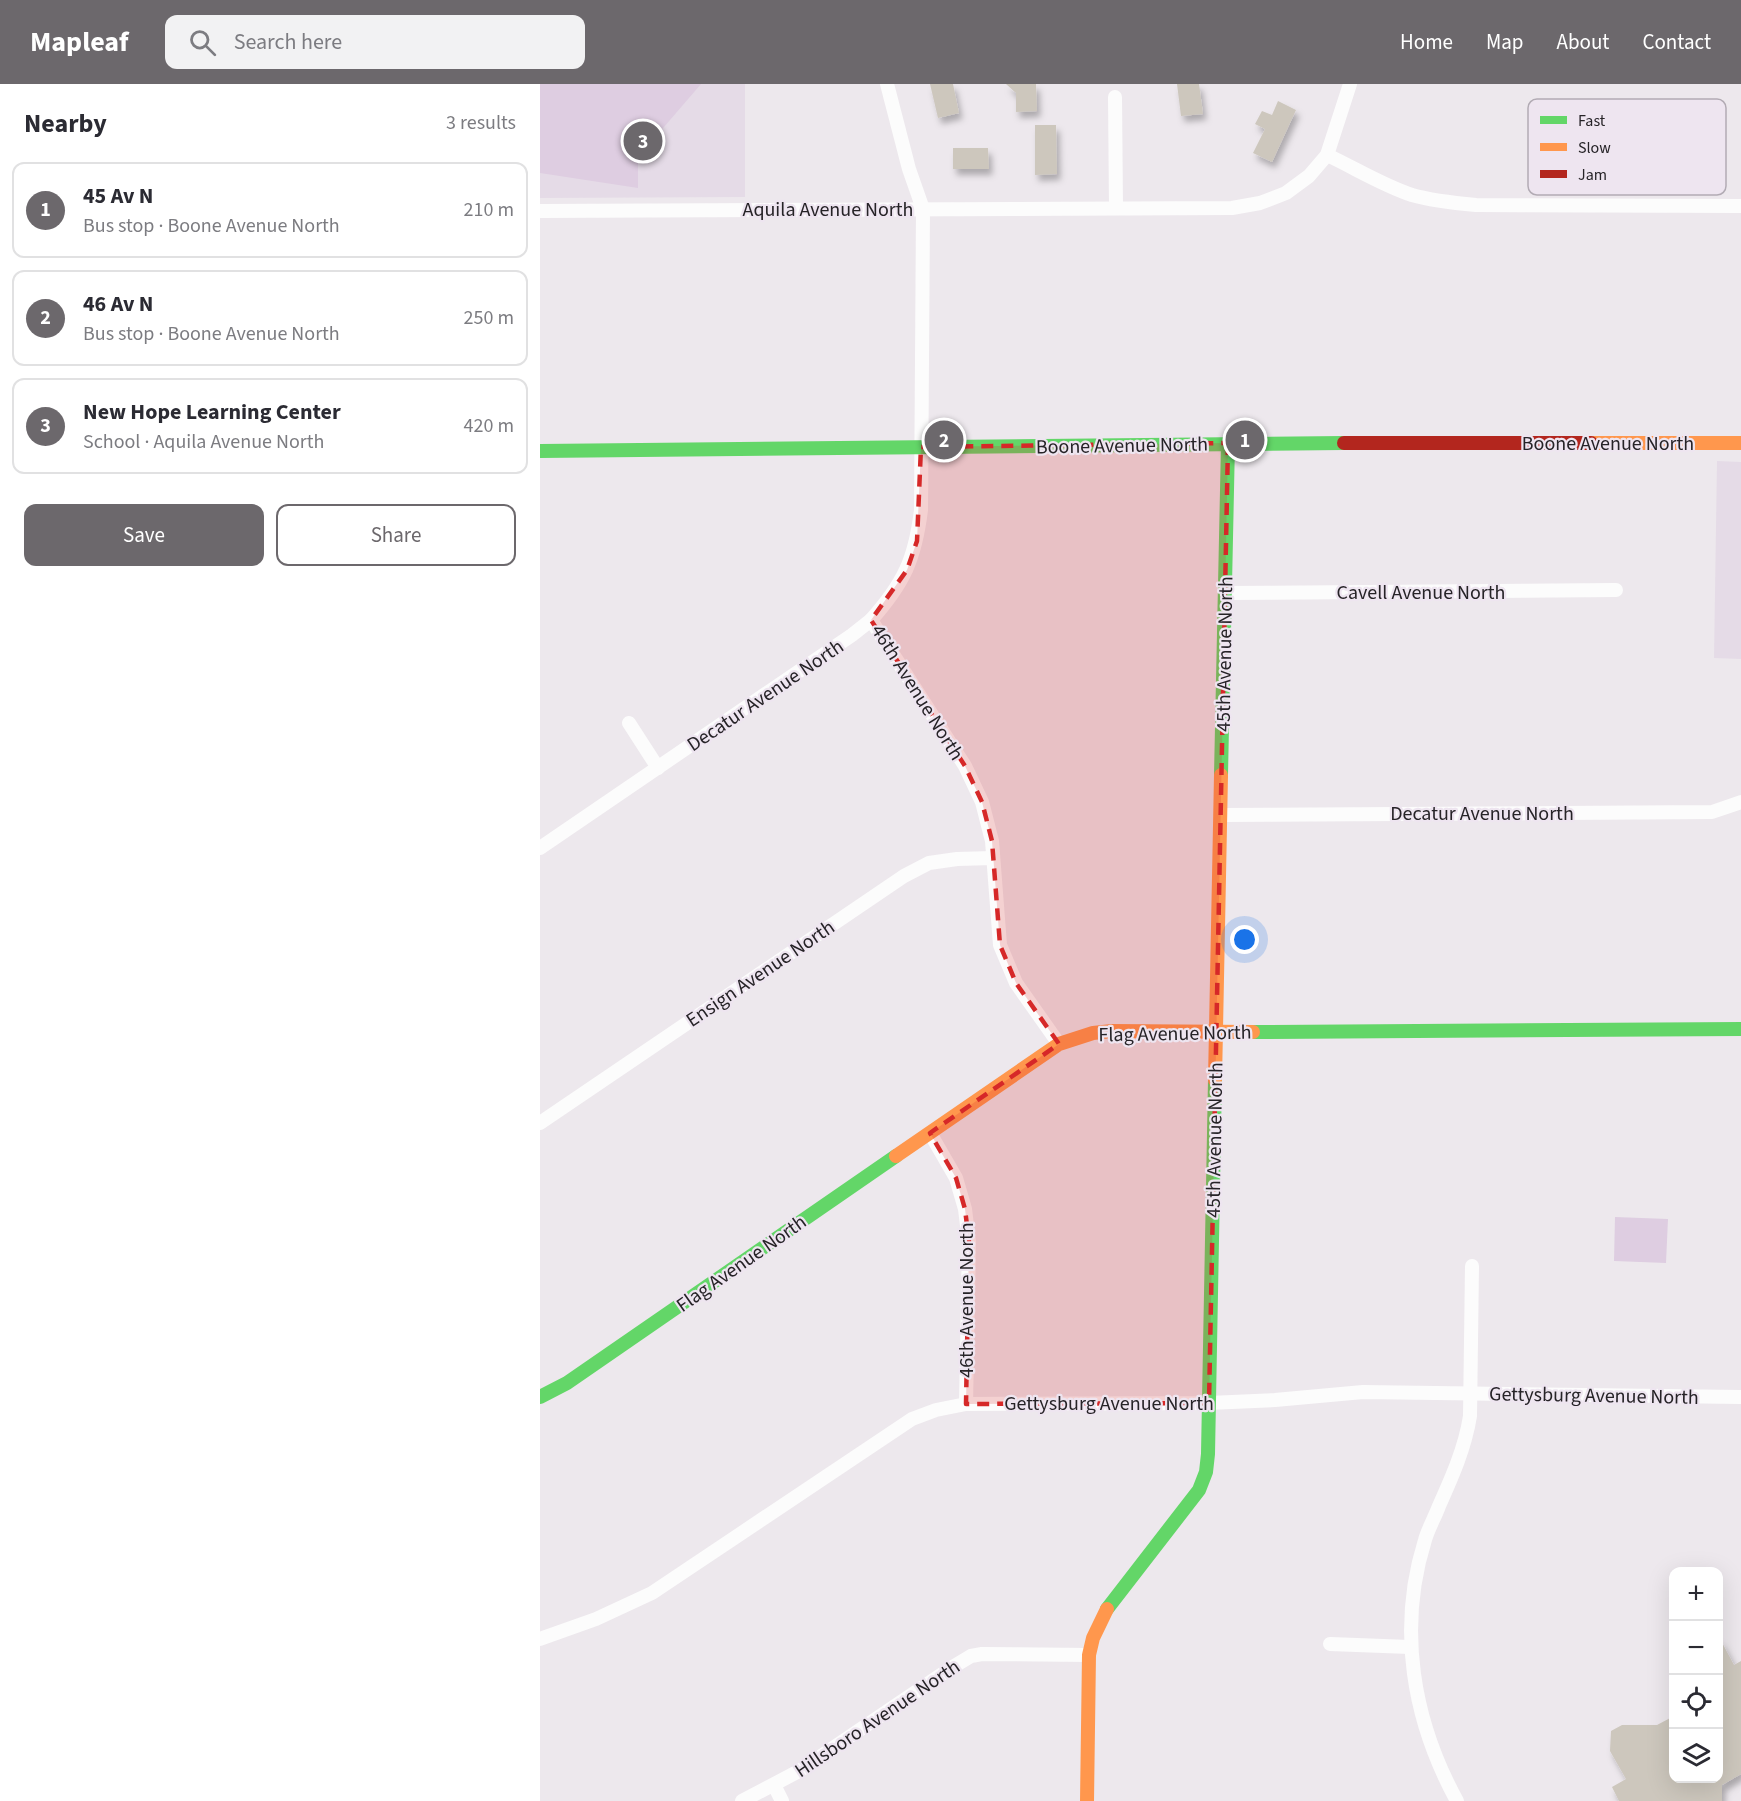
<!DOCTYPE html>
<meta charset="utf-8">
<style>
:root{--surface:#fff;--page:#f2f2f3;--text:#2b2b33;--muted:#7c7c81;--line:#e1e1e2;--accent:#6c686c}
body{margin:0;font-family:"Source Sans 3",sans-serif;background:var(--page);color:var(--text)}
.controls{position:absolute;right:18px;bottom:18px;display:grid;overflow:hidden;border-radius:12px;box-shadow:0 6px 24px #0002}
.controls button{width:54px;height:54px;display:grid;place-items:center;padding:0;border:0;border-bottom:2px solid var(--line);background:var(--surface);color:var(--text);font:30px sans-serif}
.you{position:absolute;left:705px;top:856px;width:21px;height:21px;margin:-15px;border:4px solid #fff;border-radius:50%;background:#1a73e8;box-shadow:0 0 0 9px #1a73e833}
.badge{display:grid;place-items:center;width:39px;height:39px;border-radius:50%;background:var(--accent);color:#fff;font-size:20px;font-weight:700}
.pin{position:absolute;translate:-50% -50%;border:3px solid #fff;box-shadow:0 2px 6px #0006}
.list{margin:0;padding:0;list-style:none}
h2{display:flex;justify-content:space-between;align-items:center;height:78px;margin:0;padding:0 24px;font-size:26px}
h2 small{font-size:20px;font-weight:400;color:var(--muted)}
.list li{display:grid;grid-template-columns:39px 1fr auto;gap:18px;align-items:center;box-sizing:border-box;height:96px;margin:0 12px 12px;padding:0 12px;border:2px solid var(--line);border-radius:12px}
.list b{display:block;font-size:22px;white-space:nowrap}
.list p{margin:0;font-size:20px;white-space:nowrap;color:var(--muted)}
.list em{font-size:20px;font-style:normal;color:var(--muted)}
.actions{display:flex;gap:12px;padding:18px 24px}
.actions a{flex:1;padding:14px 0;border:2px solid var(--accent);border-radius:12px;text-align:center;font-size:21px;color:var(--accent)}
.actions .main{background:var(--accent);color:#fff}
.icon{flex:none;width:33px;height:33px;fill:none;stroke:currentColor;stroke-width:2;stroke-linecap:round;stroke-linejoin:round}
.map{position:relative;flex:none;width:1201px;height:1717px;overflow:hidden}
header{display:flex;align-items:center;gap:36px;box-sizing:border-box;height:84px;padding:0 30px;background:var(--accent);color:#fff}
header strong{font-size:28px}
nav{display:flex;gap:33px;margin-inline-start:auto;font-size:21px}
.search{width:420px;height:54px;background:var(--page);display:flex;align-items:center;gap:15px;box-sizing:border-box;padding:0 21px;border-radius:12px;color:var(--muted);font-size:22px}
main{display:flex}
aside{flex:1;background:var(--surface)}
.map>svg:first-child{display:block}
.built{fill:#e5dbe7}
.green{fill:#decde1}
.building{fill:#cdc7bd;filter:url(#shadow)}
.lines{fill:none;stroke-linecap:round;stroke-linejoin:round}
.street{stroke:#fcfcfc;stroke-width:14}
.fast{stroke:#63d668;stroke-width:14}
.slow{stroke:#ff974d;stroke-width:14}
.jam{stroke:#b3261e;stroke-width:14}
.marked{fill:#d62828;fill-opacity:0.2;stroke:#d62828;stroke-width:4.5;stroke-dasharray:12 8;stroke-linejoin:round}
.labels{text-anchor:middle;stroke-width:4.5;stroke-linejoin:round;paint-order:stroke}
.street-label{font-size:20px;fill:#262327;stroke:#eee5f0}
.key{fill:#eee5f0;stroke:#b2abb4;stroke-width:1.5}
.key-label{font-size:16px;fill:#262327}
</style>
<header>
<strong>Mapleaf</strong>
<div class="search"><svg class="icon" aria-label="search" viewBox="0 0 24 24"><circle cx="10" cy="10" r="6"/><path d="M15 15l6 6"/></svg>Search here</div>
<nav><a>Home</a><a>Map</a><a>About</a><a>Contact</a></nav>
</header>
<main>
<aside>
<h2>Nearby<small>3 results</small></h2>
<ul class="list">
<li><span class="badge">1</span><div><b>45 Av N</b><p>Bus stop · Boone Avenue North</p></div><em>210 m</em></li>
<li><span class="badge">2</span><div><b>46 Av N</b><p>Bus stop · Boone Avenue North</p></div><em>250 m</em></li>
<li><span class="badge">3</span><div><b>New Hope Learning Center</b><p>School · Aquila Avenue North</p></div><em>420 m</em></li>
</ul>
<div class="actions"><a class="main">Save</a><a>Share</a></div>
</aside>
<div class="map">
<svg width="1201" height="1717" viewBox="0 0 1201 1717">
<defs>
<filter id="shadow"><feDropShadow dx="3.5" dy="6" stdDeviation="3" flood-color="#0004"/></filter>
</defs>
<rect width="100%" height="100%" fill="#ede8ed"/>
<!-- built -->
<g class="built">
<polygon points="0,0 205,0 205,113 0,114"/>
<polygon points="1177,377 1201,378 1201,575 1174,574"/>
</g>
<!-- green -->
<g class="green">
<polygon points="0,0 161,0 105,65 98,60 98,104 0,89"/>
<polygon points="1075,1133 1128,1135 1126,1179 1074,1177"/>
</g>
<!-- building -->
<g class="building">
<polygon points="390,0 413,0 419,29 398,34"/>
<polygon points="466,0 496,0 497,27 476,28 476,9"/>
<polygon points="637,0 659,0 663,30 641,32"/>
<polygon points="738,17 756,26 732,78 713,69 725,45 715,40 722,27 732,31"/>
<polygon points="495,41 516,41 517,90 495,91"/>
<polygon points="413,64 448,64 449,85 413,85"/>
<polygon points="1179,1553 1194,1581 1201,1577 1201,1690 1182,1701 1182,1717 1079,1717 1072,1703 1086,1695 1070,1667 1071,1647 1082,1641 1117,1641 1134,1632 1134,1695 1179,1695"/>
</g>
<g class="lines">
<!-- street -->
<g class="street">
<path d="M347 0 369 85 383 125 381 426C375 475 364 499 331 536L425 682 442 718 452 757 460 861 476 899 519 960"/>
<polyline points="575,13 576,123"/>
<path d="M787 71C815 84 842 101 872 111 893 117 914 119 936 121L1201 122"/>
<polyline points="0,127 692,124 720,119 746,109 769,92 787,71 810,0"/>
<polyline points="685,509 1076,506"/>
<polyline points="89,639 118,684"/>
<polyline points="681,731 1172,728 1201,718"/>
<polyline points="0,764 312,551 331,536"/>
<polyline points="0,1039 364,792 389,779 417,775 453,774"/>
<polyline points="390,1049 416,1094 425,1125 429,1158 426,1320"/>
<polyline points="0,1555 56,1535 112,1509 372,1335 396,1326 426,1320 669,1319 735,1316 823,1308 1201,1313"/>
<polyline points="790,1560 870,1563"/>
<polyline points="234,1701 242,1717"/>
<polyline points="202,1717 259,1687 411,1584 431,1572 442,1570 549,1571"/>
<path d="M917 1717C873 1637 857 1545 885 1456 888 1445 895 1433 899 1422 912 1393 925 1364 930 1332L932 1182"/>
</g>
<!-- fast -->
<g class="fast">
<polyline points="0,367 804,359"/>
<polyline points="681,691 688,359"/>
<polyline points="713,948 1201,945"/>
<polyline points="0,1313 27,1299 356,1072"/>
<polyline points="567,1525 659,1406 666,1388 668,1370 675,996"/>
</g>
<!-- slow -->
<g class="slow">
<polyline points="1051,359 1201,359"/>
<polyline points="675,996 681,691"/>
<polyline points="356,1072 519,960 553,949 572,947 713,948"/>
<polyline points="547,1717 549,1571 553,1554 567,1525"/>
</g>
<!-- jam -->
<polyline class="jam" points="804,359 1051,359"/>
</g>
<!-- marked area -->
<path class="marked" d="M688 359 669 1319 426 1320 429 1158 425 1125 416 1094 390 1049 519 960 476 899 460 861 452 757 442 718 425 682 331 536 367 486 377 457 381 363Z"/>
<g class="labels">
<!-- street labels -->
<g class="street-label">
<text x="288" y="132">Aquila Avenue North</text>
<text x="1068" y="366">Boone Avenue North</text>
<text transform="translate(582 361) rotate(-1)" y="7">Boone Avenue North</text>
<text x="881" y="515">Cavell Avenue North</text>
<text transform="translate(684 570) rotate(-89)" y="7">45th Avenue North</text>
<text transform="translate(378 608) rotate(58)" y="7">46th Avenue North</text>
<text transform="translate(225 611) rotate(-34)" y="7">Decatur Avenue North</text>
<text x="942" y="736">Decatur Avenue North</text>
<text transform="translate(220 889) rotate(-34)" y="7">Ensign Avenue North</text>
<text transform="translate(635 949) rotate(-1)" y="7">Flag Avenue North</text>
<text transform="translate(674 1056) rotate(-89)" y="7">45th Avenue North</text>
<text transform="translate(201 1179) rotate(-35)" y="7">Flag Avenue North</text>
<text transform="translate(426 1216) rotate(-90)" y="7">46th Avenue North</text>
<text transform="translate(1054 1311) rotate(1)" y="7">Gettysburg Avenue North</text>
<text x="569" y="1326">Gettysburg Avenue North</text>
<text transform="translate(337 1634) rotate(-34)" y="7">Hillsboro Avenue North</text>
</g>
</g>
<!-- legend -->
<rect x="988" y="15" width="198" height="96" rx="9" class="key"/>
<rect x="1000" y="32" width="27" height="8" fill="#63d668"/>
<rect x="1000" y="59" width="27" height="8" fill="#ff974d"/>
<rect x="1000" y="86" width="27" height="8" fill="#b3261e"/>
<g class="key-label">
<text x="1038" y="42">Fast</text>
<text x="1038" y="69">Slow</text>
<text x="1038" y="96">Jam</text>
</g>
</svg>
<div class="controls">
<button>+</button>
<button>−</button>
<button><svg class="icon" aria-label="locate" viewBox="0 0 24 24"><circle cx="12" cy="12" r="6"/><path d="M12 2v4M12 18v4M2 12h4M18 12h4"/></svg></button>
<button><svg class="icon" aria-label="layers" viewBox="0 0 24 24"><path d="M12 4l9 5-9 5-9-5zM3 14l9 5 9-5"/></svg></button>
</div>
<div class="you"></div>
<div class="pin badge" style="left:705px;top:356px">1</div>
<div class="pin badge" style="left:404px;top:356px">2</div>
<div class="pin badge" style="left:103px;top:57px">3</div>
</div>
</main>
